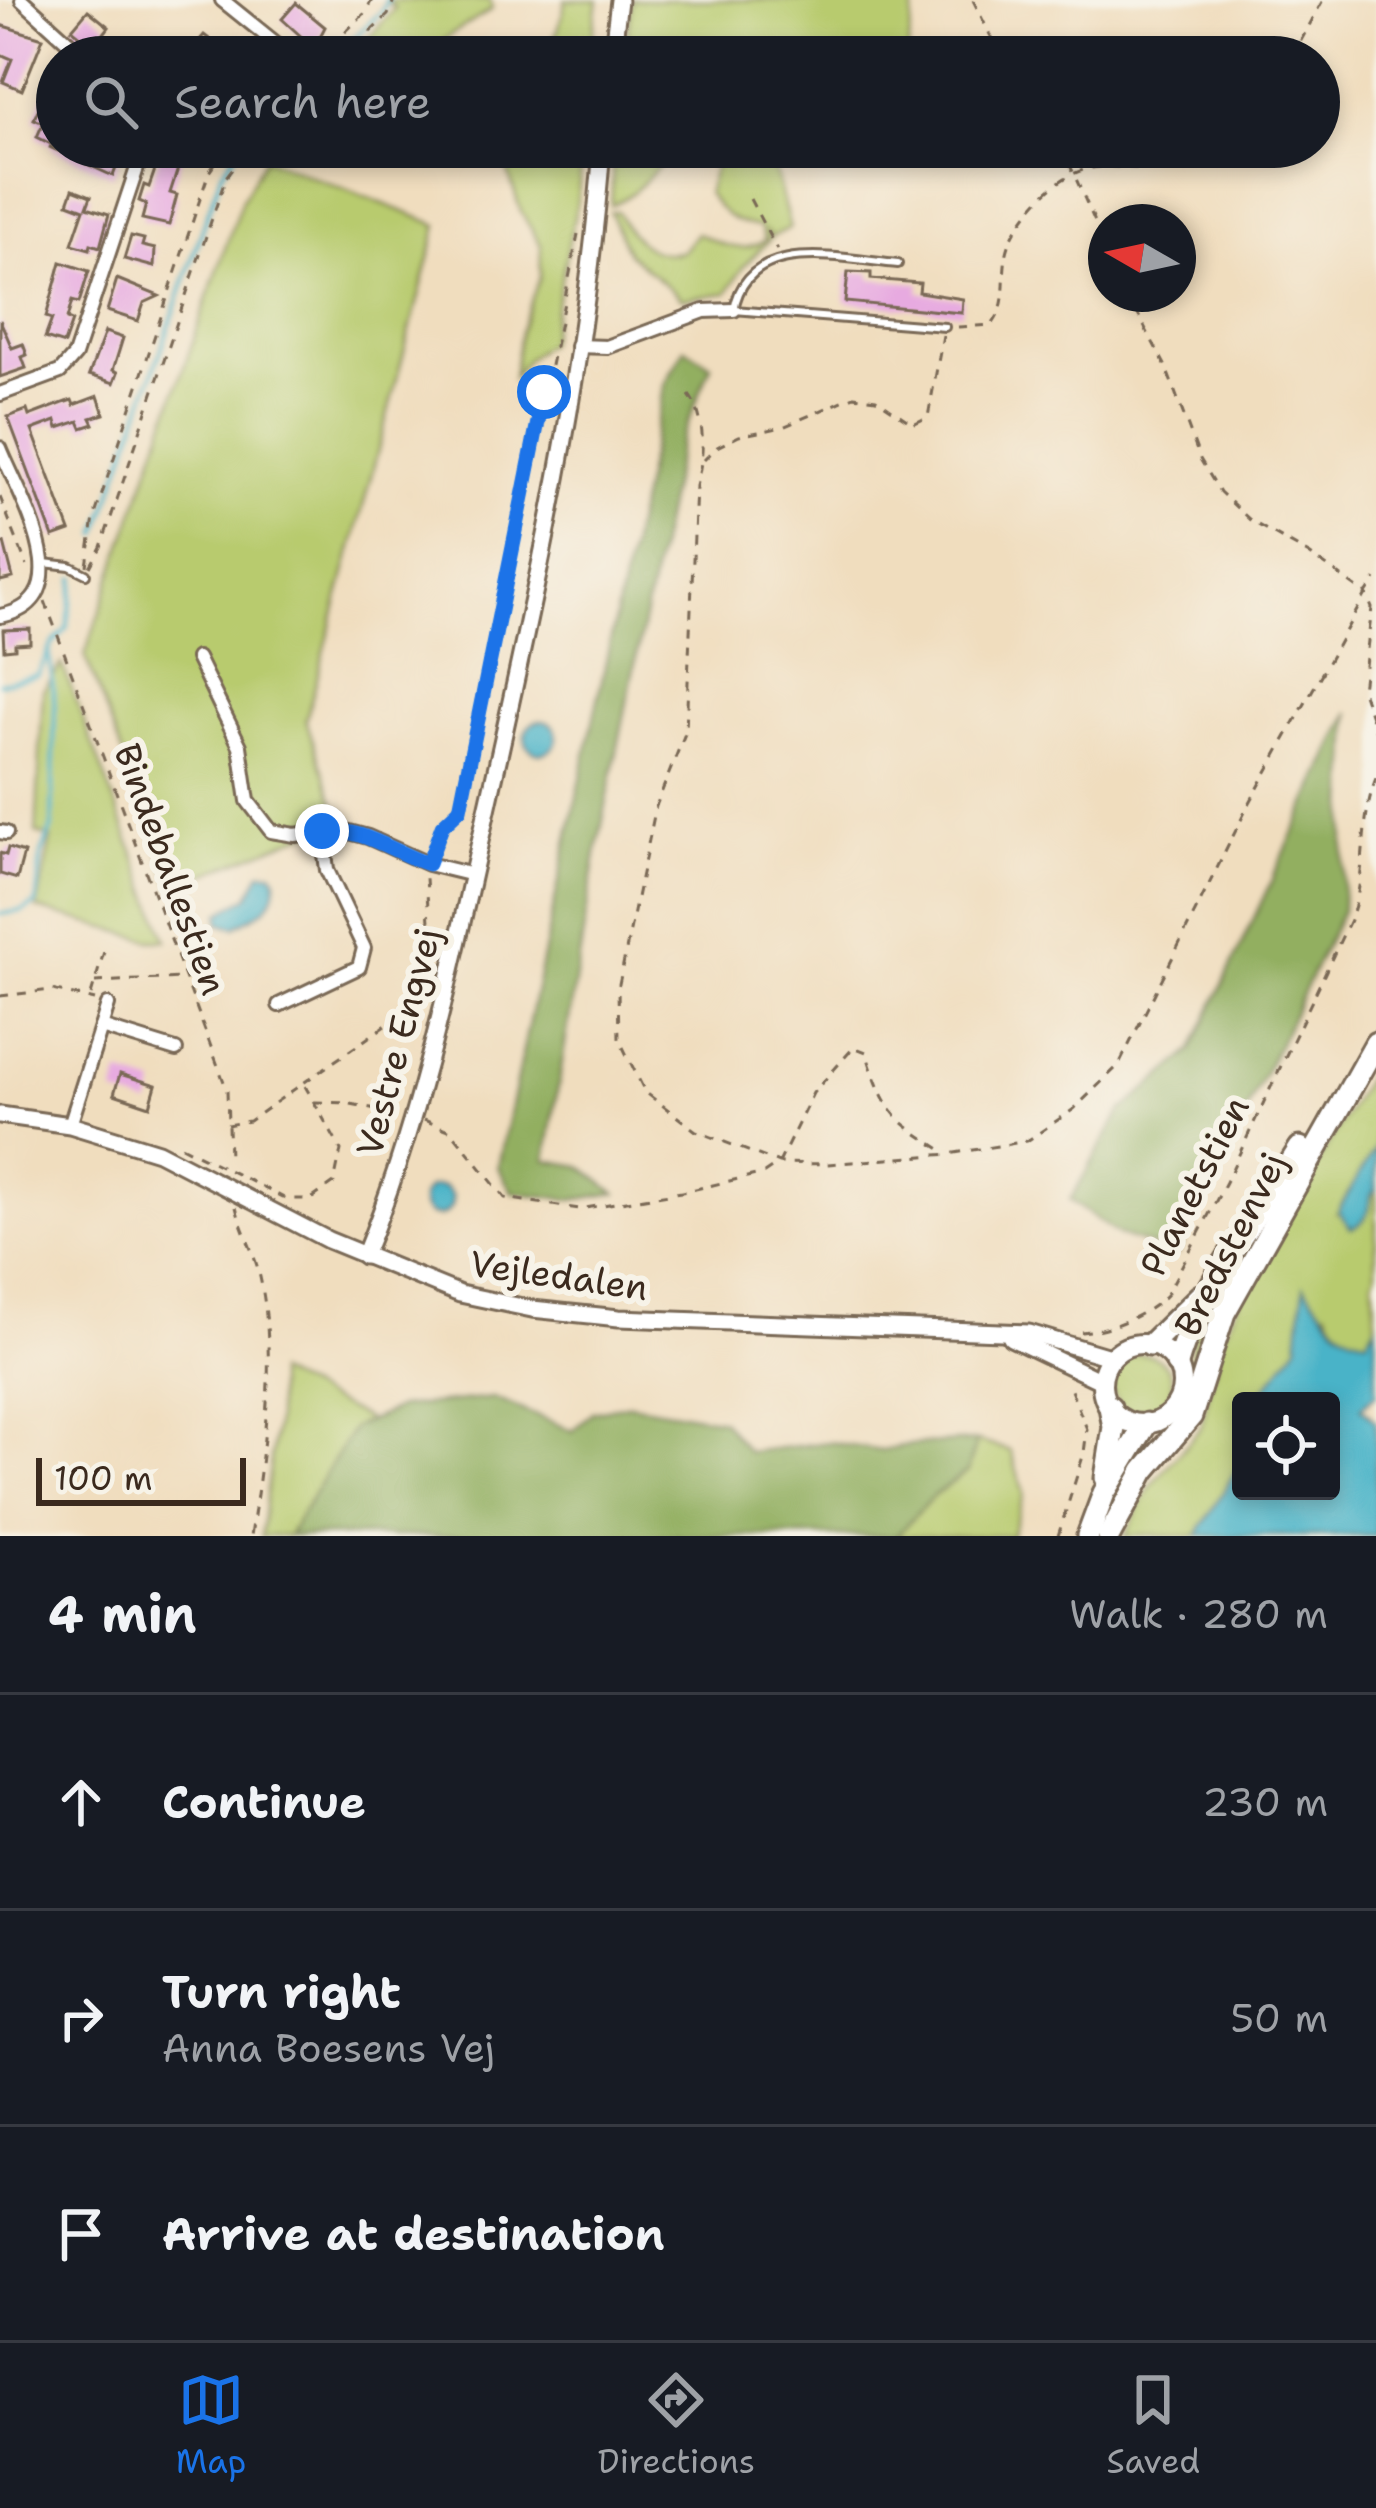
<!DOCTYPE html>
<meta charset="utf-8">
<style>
:root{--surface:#171b24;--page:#242831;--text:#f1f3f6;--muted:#9ea1a6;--line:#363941;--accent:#1a73e8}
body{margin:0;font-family:"Shantell Sans",sans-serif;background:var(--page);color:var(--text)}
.controls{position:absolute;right:36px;bottom:36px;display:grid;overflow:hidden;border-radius:12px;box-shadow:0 6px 18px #0003}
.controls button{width:108px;height:108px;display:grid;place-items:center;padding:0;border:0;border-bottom:3px solid var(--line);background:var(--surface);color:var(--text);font:60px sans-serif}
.compass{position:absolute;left:1088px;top:204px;width:108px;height:108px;border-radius:50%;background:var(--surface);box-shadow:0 6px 18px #0003;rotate:279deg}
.scale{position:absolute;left:36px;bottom:30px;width:210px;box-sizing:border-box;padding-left:12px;border:6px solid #3b2a1e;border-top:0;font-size:33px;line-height:42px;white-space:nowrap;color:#3b2a1e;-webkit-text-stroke:9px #f7f3e8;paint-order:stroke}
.stop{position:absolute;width:36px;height:36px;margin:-27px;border:9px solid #1a73e8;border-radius:50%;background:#fff}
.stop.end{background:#1a73e8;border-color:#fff;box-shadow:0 3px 12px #0008}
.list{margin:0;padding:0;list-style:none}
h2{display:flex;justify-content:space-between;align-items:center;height:156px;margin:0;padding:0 48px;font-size:51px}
h2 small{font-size:39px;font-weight:400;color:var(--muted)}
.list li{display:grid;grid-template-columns:78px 1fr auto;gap:36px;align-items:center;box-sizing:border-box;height:216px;padding:0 48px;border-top:3px solid var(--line)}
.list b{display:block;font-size:45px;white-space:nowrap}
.list p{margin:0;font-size:39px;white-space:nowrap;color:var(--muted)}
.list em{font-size:39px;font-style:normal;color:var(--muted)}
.icon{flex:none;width:66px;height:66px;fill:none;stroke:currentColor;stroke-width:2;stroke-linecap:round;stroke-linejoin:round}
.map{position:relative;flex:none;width:1376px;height:1536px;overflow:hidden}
.search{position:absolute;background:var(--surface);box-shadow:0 6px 18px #0003;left:36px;right:36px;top:36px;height:132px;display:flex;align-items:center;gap:30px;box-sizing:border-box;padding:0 42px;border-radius:66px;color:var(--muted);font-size:45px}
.sheet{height:804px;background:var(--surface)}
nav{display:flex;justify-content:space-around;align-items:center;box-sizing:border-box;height:168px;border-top:3px solid var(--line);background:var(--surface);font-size:33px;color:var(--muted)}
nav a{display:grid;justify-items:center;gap:6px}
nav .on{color:var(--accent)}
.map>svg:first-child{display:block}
.green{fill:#b8cb6e;stroke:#7a7a46;stroke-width:3}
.forest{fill:#92af61;stroke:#666c40;stroke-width:3}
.water{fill:#4ab3c8;stroke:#426e73;stroke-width:3}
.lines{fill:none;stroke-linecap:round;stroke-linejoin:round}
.stream{stroke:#4ab3c8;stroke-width:4.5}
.building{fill:#e7aae0}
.service-casing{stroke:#7a6956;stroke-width:12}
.minor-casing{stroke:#7a6956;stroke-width:18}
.tertiary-casing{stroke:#7a6956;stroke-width:21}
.primary-casing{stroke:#7a6956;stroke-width:24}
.trunk-casing{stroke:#7a6956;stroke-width:27}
.path{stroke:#7a6956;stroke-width:3;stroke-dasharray:9 9;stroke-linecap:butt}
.service{stroke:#fff;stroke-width:6}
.minor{stroke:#fff;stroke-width:12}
.tertiary{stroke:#fff;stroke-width:15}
.primary{stroke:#fff;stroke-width:18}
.trunk{stroke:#fff;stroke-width:21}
.route{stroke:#1a73e8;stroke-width:15}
.labels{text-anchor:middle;stroke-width:12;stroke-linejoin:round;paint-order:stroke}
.street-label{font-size:36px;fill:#3b2a1e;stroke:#f7f3e8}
</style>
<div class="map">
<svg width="1376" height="1536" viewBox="0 0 1376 1536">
<rect width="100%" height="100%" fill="#f7f3e8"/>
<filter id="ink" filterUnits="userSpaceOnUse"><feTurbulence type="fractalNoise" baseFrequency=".00833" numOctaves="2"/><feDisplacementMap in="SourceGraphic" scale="24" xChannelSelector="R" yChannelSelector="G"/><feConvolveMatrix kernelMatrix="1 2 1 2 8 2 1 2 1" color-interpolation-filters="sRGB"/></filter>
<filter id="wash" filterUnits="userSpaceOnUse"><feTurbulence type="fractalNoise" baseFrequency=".004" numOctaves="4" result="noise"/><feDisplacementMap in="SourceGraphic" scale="48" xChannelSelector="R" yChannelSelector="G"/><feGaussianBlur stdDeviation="2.7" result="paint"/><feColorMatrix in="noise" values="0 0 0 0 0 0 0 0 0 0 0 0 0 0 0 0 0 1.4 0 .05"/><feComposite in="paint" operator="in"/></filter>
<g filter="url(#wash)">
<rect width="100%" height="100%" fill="#f0ddbe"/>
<!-- green -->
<g class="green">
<path d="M386 0H490L492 9C471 26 443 32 430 57H352L395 8Z"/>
<polygon points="566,0 598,0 590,57 544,57 558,30"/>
<polygon points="632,0 915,0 907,57 624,57"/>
<polygon points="504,147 582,147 578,198 548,343 528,358 513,377 520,332 540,277 541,245 521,212 504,159"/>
<path d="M614 147H689C654 158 649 190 611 205Z"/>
<path d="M737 154 763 155 775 171 790 228 771 237 766 230 770 239 743 267 727 293 682 299 628 253 610 212 617 211C629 236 652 261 683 251L697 233C720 244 743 256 765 240L760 227C733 223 722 215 707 193L715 166Z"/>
<polygon points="265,158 438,225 306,720 340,820 173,887 85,655 242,199"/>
<polygon points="62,664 167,940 150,940 37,909 51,838 36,833 43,690"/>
<path d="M1376 1061V1147L1338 1211 1376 1190V1274L1373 1279 1376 1325 1367 1339C1345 1337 1337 1330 1327 1311L1256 1401H1241V1462L1197 1536H1125L1150 1487 1201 1427 1222 1338 1240 1299Z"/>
<path d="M1238 1263 1243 1266 1192 1378C1183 1332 1214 1300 1238 1263Z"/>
<circle cx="1142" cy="1384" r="30"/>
<polygon points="276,1373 369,1420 354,1427 288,1536 261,1536 276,1420"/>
<polygon points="977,1441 1011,1451 1024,1494 1011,1536 896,1536 933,1496 968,1471"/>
</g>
<!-- forest -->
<g class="forest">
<polygon points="685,348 711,365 680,442 596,855 546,1160 581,1166 616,1193 573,1200 512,1192 498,1167 665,384"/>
<polygon points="1350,712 1342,911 1178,1254 1118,1235 1070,1200 1121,1112 1192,1051"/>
<polygon points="493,1398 573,1431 592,1412 630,1404 722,1420 748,1452 829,1442 882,1451 910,1445 977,1441 968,1471 933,1496 896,1536 288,1536 354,1427 400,1407"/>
</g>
<!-- water -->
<g class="water">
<circle cx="541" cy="737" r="16"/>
<path d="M261 872H272L276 877C278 907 258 914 235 927L220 923V913L249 896Z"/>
<path d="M1376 1147V1190L1371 1195C1370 1210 1366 1223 1351 1228L1338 1211Z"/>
<circle cx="437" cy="1201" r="15"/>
<path d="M1304 1286C1324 1308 1335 1337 1367 1339L1376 1325V1394L1361 1407 1376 1422V1536H1197L1241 1462V1491H1331V1401H1256L1298 1345Z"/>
</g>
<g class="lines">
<!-- stream -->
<g class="stream">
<polyline points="334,57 382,11 387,0"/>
<polyline points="98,534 222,172 240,147"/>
<polyline points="0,683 38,675 53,643 67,629 75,578"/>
<polyline points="0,914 22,911 36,904 41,856 52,827 55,707 49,650"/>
</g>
</g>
<g id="blocks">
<!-- building -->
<g class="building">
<polygon points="296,3 325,27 314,48 282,19"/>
<polygon points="88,10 109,27 102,36 108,41 99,51 72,29"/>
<polygon points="0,25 43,38 22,90 3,82 12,59 0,54"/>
<polygon points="204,35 217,45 222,40 243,57 201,57 192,49"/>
<polygon points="57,66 57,147 37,137 43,123 34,119"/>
<polygon points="49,147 100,147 98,152 119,160 113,176"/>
<polygon points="163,147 184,150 170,193 177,195 169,225 142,219 146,204 139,201 144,185 149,187"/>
<polygon points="73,189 91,196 87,207 109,214 100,247 91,244 90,249 72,244 84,209 68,203"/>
<polygon points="131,236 144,239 142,246 155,249 154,267 124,259"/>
<polygon points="61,262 89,271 79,303 72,301 67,319 72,321 64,344 45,338 52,319 46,317"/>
<polygon points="848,272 871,273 871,279 920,283 919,292 963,299 962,313 845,302"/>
<polygon points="117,279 159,296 144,303 138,321 107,311"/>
<polygon points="0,320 12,348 23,344 27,355 22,357 26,368 0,377"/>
<polygon points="105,332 123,338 113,370 118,372 114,383 89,375"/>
<polygon points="98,396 104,414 91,418 94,424 82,428 79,421 58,428 56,421 32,430 70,531 53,537 8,417 27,410 29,416 66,402 72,400 74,405"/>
<polygon points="4,543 13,578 0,581 0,544"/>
<polygon points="30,629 30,643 15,644 15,649 4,650 3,630"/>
<polygon points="8,848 24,853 17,879 0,874 0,853 6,855"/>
<polygon points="120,1074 156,1085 150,1106 114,1094"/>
</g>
</g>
</g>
<g filter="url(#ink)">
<use href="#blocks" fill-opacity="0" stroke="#7a6956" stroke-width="3"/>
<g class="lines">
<defs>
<g id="service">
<path d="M898 264C842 259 747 234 734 310L945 327"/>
<polyline points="44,563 70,566 86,574"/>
</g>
<g id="minor">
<polyline points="22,0 85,57"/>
<polyline points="222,0 289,54"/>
<polyline points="577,346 607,347 704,311 734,310"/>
<polyline points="0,394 60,372 75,355 144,147"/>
<path d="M0 448C19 496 85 600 0 616"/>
<polyline points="197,658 240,746 248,801 271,831 295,835 338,829 368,837 428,864 473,875"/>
<polyline points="0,832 6,833"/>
<polyline points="279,1005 359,967 364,948 327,870 322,831"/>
<polyline points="101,1027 176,1050"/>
<polyline points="70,1125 108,1005"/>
</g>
<g id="tertiary">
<polyline points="612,57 619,0"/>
<polyline points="0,1115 70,1125 158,1152 328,1240 460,1294 532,1309 619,1318 1029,1333 1113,1358"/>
<path d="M364 1256C424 1111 455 953 489 801 537 586 586 367 602 147"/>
<polyline points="1011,1338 1103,1382"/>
</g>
<circle id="primary" cx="1142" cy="1384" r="40"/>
<g id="trunk">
<polyline points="1150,1345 1200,1296"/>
<path d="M1177 1364C1199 1287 1258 1216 1300 1148"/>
<polyline points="1106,1478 1114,1427 1110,1407"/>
<polyline points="1088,1536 1104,1493 1146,1424"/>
<polyline points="1109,1536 1144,1471 1191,1416 1224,1313 1376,1043"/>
</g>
</defs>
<!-- service casing -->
<use href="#service" class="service-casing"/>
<!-- minor casing -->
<use href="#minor" class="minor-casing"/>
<!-- tertiary casing -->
<use href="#tertiary" class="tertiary-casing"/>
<!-- primary casing -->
<use href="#primary" class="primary-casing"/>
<!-- trunk casing -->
<use href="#trunk" class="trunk-casing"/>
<!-- path -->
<g class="path">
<polyline points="973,0 1001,57"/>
<polyline points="319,57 364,14 372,0"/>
<polyline points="344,57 388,15 394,0"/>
<polyline points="1292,57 1323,0"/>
<polyline points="1062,147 1106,247"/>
<polyline points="750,199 777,250"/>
<polyline points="1127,294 1165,365 1200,459 1220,492 1251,521 1309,554 1366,594 1376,579"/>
<path d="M958 327 992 325C1015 295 993 265 1018 227 1037 198 1063 170 1099 167 1118 165 1137 171 1156 166 1167 162 1178 153 1189 147"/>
<path d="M689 395C707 419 704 457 696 486L686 731 656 806 618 989 619 1039 645 1092 696 1131 779 1163 827 1164 949 1154 1027 1141 1074 1109 1119 1065 1248 806 1366 594 1372 608 1362 690 1376 732"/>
<polyline points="704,460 717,447 739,436 783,427 854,396 876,399 913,424 928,417 943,335"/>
<polyline points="0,497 27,566"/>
<polyline points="87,566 94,518 209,172 227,147"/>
<polyline points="90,567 101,547 226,177 249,147"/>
<polyline points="45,601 227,1090 229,1160"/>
<polyline points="432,851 442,826 460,809 578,234"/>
<polyline points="95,982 183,978"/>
<polyline points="91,995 106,945"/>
<polyline points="0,996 52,990 95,1000"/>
<polyline points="315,1102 346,1103 397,1113"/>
<path d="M424 1120 451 1131 505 1198 579 1209 687 1191 764 1173 779 1163 813 1093 854 1047 866 1052C886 1115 893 1119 947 1153"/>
<polyline points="227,1125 249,1121 402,1014 413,1000 430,937 426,878"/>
<polyline points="181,1146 286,1199 311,1199 334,1183 341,1150 305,1086"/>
<path d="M236 1207C242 1231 255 1254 260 1277 278 1360 263 1453 251 1536"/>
<path d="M1081 1332C1110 1330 1148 1315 1167 1294L1226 1182 1350 920C1368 876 1358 825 1376 778"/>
<polyline points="1058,1536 1084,1453 1087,1429 1068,1383"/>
</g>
<!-- service -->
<use href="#service" class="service"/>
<!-- minor -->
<use href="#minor" class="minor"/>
<!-- tertiary -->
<use href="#tertiary" class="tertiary"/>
<!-- primary -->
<use href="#primary" class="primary"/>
<!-- trunk -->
<use href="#trunk" class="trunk"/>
</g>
</g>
<g class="lines" filter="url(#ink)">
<!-- route -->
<path class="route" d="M322 831C360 826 393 852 428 864L442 826 460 809 544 392"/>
</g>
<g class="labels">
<!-- street labels -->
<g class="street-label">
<text transform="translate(171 869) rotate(70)" y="13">Bindeballestien</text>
<text transform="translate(398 1042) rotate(-75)" y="13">Vestre Engvej</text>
<text transform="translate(1194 1186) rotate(-63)" y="13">Planetstien</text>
<text transform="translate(1230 1244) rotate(-63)" y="13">Bredstenvej</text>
<text transform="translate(559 1275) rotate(8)" y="13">Vejledalen</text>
</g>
</g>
</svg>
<div class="controls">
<button><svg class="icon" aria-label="locate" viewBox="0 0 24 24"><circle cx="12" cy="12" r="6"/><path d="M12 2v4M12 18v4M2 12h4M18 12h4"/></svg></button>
</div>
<svg class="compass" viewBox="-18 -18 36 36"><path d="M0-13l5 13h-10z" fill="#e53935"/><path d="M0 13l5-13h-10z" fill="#9ea1a6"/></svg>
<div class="scale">100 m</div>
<div class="stop" style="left:544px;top:392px"></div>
<div class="stop end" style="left:322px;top:831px"></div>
<div class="search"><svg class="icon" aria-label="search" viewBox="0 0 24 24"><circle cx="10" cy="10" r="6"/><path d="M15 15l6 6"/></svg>Search here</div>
</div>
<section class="sheet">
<h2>4 min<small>Walk · 280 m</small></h2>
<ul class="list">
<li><svg class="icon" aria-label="ahead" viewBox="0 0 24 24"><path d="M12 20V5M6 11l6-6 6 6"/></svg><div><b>Continue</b></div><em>230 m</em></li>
<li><svg class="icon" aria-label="right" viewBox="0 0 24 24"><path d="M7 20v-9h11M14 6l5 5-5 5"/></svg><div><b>Turn right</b><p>Anna Boesens Vej</p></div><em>50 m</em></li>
<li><svg class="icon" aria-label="arrive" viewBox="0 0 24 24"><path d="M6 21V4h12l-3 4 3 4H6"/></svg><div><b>Arrive at destination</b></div></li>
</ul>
</section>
<nav>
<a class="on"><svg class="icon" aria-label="map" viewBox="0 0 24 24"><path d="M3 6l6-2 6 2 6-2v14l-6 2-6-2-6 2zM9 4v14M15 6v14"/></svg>Map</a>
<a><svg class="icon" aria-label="directions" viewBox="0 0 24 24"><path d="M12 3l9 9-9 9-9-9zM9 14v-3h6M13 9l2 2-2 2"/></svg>Directions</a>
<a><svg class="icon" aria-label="saved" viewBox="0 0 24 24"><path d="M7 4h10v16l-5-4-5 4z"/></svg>Saved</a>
</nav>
